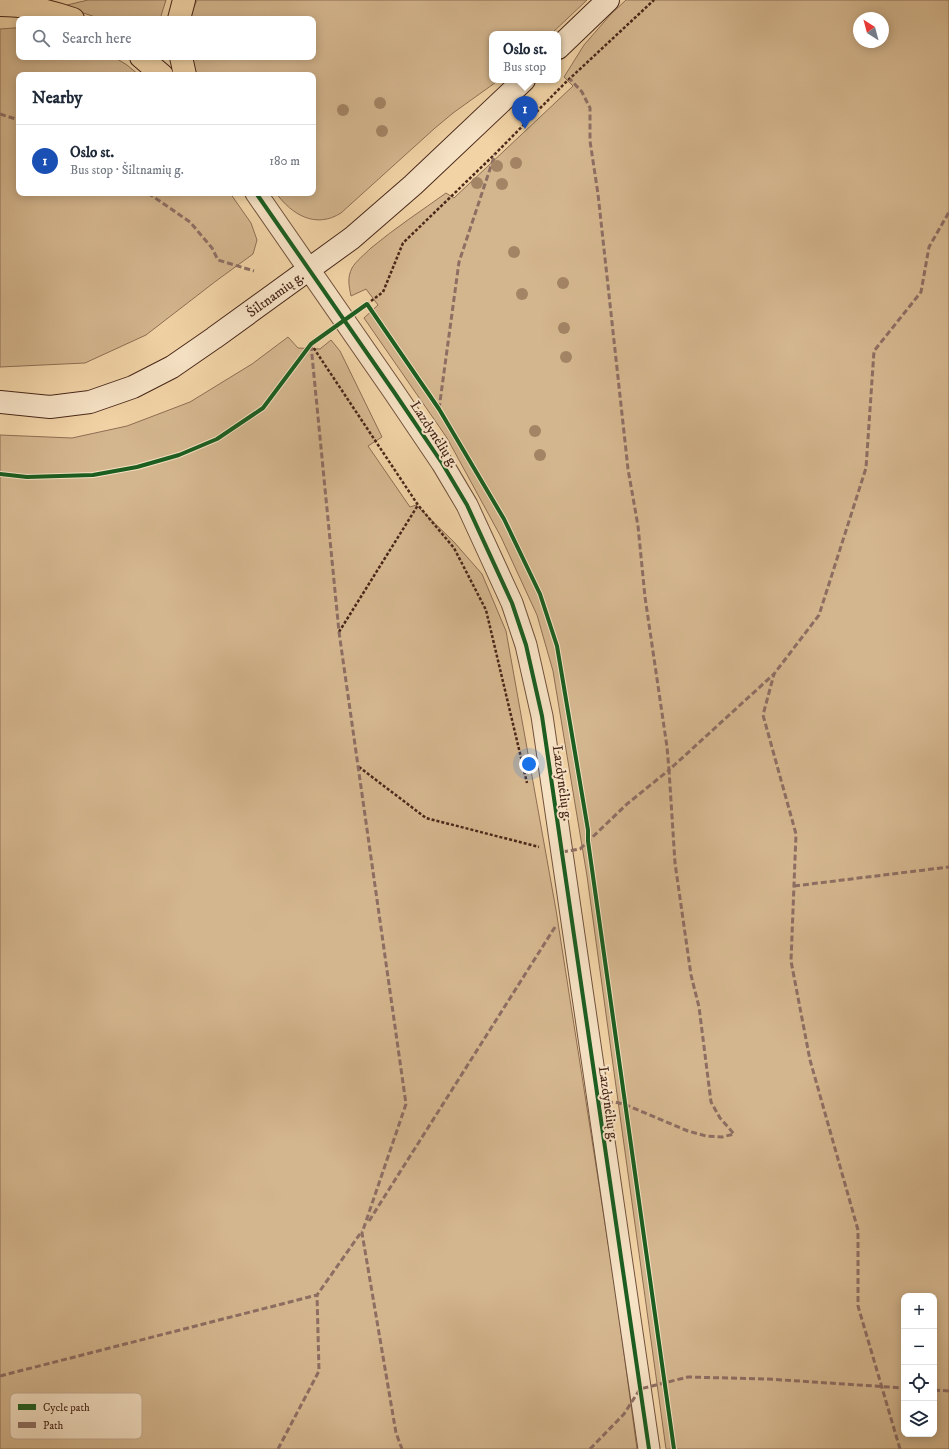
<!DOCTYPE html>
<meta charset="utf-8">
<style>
:root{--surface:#fff;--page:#f6f6f7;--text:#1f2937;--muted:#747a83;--line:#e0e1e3;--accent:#0f766e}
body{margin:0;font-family:"IM FELL DW Pica",serif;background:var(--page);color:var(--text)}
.controls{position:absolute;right:12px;bottom:12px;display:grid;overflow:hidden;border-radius:8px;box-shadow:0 2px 10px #0003}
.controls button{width:36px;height:36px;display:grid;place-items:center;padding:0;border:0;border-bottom:1px solid var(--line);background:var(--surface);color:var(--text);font:20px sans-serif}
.compass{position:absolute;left:853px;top:12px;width:36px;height:36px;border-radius:50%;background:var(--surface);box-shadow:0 2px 10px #0003;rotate:324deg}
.you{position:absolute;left:529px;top:764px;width:14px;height:14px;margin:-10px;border:3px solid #fff;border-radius:50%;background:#1a73e8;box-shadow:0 0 0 6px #1a73e833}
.badge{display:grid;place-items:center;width:26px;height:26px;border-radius:50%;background:var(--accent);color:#fff;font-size:13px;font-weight:700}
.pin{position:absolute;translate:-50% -33px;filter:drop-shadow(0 1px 2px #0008)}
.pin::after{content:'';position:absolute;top:21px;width:14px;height:12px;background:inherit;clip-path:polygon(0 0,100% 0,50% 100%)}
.popup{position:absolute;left:489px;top:31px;width:72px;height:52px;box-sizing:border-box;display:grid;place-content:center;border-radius:8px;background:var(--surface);filter:drop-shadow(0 1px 3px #0005);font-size:13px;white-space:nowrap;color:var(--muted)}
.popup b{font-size:15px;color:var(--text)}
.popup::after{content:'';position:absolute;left:50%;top:100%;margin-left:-8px;border:8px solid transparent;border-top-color:var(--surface)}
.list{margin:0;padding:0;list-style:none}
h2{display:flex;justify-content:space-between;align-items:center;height:52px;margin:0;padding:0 16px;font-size:17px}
h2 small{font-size:13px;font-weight:400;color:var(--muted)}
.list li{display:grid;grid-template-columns:26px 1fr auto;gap:12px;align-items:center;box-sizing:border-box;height:72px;padding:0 16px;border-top:1px solid var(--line)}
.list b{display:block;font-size:15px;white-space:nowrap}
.list p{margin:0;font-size:13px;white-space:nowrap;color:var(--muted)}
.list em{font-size:13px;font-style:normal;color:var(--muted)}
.icon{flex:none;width:22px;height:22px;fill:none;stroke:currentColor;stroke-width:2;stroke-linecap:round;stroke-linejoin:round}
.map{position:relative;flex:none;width:949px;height:1449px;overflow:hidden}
.search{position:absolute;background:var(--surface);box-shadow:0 2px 10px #0003;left:16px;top:16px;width:300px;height:44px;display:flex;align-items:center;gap:10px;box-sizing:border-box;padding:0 14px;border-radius:8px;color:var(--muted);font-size:15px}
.panel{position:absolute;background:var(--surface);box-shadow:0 2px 10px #0003;left:16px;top:72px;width:300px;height:124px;border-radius:8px}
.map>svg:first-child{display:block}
.green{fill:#d4b68e;stroke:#8e6e54;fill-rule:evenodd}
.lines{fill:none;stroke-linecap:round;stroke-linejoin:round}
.street-casing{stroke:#72523c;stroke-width:23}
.secondary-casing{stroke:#482719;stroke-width:24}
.highway-casing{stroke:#482719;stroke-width:24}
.path{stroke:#482719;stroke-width:2.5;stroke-dasharray:3 2;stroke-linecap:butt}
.street{stroke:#f6e2c5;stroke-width:21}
.secondary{stroke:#f6e2c5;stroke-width:22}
.highway{stroke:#f1d3a6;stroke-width:22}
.quiet{stroke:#8d6e63;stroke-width:3;stroke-dasharray:6 3;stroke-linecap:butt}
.cycleway-casing{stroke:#f6e2c5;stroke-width:6}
.cycleway{stroke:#1b5e20;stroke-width:4}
.tree{fill:#a38465}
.labels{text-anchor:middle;stroke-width:4;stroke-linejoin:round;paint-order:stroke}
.street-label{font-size:14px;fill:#482719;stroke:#f6e2c5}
.key{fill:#f6e2c5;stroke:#c2aa91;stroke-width:1}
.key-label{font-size:11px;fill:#482719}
</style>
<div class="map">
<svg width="949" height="1449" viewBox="0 0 949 1449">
<rect width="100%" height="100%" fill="#f1d3a6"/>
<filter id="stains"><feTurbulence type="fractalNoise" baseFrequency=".005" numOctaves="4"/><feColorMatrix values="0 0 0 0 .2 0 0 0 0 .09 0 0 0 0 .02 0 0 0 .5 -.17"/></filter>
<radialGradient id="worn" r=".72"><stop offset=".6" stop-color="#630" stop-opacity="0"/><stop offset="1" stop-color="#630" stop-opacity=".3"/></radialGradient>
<!-- green -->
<g class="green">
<polygon points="88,0 166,0 160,19 101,19 63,6"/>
<path d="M197 0H587L551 34H492V80H499L453 113 435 128 341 213C316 229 292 215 276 193H313V75H195L188 57H313V19H189Z"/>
<path d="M626 0H949V1449H666L587 876 553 671 537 615 501 537 447 438 364 318 378 305 366 289 351 296C349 286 347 278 352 268 356 261 365 254 371 248 395 228 421 211 446 193L454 198 573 86 564 77 584 45 611 14ZM859 18H883V42H859ZM904 1296H934V1434H904Z"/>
<polygon points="14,28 19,28 19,57 114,57 127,65 139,75 19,75 19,193 230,193 251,223 257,240 253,254 216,281 146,335 85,363 0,367 0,29"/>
<polygon points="288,337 298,348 320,349 331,340 340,351 382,437 368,446 410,507 416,505 454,542 482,574 506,631 556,910 615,1287 637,1449 0,1449 0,435 72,438 127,426 190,402 252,364"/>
</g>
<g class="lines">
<defs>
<polyline id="street" points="256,193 394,392 442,463 467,505 512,603 526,645 542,716 649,1449"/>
<g id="secondary">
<polyline points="558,48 608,0"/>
<polyline points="0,402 50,407 90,402 133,387 172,367 214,338 352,238 413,185 524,80"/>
</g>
<g id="highway">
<path d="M0 5C25 5 50 11 73 19"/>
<polyline points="179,19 184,0"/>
<polyline points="141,57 162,75"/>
<polyline points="181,57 185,75"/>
</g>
</defs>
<!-- street casing -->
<use href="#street" class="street-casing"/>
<!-- secondary casing -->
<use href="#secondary" class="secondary-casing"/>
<!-- highway casing -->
<use href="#highway" class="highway-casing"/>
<!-- path -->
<g class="path">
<polyline points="367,304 383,292 403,243 495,154 565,83 654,0"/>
<polyline points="311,344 418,505 454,548 486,610 527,783"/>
<polyline points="339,632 418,505"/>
<polyline points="359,767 426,818 539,847"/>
</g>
<!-- street -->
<use href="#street" class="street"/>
<!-- secondary -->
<use href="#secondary" class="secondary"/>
<!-- highway -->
<use href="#highway" class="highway"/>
<!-- quiet -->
<g class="quiet">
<polyline points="0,114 19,120"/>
<polyline points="148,193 190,222 212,248 218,260 254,271"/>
<polyline points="311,345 339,632 406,1104 362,1233 396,1433 402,1449"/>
<polyline points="439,409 459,262 495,154"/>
<polyline points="562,852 580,849 627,804 669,770 667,747 645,597 638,526 628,469 598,194 590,141 590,108 582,92 570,79"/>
<polyline points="794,886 949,867"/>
<polyline points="598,1104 615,1102 626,1105 688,1131 706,1136 722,1137 734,1134 720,1118 711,1102 699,1007 691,975 675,863 669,770 774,674"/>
<polyline points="369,1221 555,927"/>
<polyline points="0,1376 317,1295 362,1231"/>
<polyline points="934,1390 949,1391"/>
<polyline points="278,1449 319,1371 317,1295"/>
<polyline points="590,1449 624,1414 640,1389 688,1377 768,1379 904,1388"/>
<polyline points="900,1449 858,1306 858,1230 810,1060 791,961 796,834 763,715 774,674 819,615 866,468 874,351 921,292 929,247 949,212"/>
</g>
<defs>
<g id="cycleway">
<polyline points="256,193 394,392 442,463 467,505 512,603 526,645 542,716 649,1449"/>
<polyline points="0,474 27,477 93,475 137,467 179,455 217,439 263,408 311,344 367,304 439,409 504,519 540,594 557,646 588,830 588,841 674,1449"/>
</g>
</defs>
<!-- cycleway casing -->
<use href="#cycleway" class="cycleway-casing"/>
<!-- cycleway -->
<use href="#cycleway" class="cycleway"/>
</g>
<!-- trees -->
<g class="tree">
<circle cx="380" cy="103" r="6"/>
<circle cx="343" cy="110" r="6"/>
<circle cx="382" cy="131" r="6"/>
<circle cx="516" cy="163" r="6"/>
<circle cx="497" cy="166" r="6"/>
<circle cx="477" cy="183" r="6"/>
<circle cx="502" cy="184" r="6"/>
<circle cx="514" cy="252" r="6"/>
<circle cx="563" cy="283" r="6"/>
<circle cx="522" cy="294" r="6"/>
<circle cx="564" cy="328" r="6"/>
<circle cx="566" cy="357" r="6"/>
<circle cx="535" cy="431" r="6"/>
<circle cx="540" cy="455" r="6"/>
</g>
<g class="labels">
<!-- street labels -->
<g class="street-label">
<text transform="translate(275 294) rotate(-36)" y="5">Šiltnamių g.</text>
<text transform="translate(435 434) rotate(57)" y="5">Lazdynėlių g.</text>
<text transform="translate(563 783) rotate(82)" y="5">Lazdynėlių g.</text>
<text transform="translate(609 1104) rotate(82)" y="5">Lazdynėlių g.</text>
</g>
</g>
<!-- legend -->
<rect x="10" y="1393" width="132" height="46" rx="6" class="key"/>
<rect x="18" y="1404" width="18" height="6" fill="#1b5e20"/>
<rect x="18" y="1422" width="18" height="6" fill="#8d6e63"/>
<g class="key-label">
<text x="43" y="1411">Cycle path</text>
<text x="43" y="1429">Path</text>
</g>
<rect width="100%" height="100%" filter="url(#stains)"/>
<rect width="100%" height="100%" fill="url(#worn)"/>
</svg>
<div class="controls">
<button>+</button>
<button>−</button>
<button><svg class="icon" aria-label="locate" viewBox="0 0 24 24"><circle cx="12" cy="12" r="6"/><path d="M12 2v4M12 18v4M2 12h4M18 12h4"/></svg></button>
<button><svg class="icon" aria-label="layers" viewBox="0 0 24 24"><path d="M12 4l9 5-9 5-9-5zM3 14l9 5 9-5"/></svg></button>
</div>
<svg class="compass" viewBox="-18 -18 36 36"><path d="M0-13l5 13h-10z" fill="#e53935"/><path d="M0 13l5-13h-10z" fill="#747a83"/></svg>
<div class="you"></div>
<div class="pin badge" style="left:525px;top:129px;background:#1a4fb4">1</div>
<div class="popup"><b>Oslo st.</b>Bus stop</div>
<div class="search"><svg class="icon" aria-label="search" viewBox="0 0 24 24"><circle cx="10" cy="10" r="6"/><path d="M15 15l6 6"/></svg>Search here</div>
<section class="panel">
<h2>Nearby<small></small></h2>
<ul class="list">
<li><span class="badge" style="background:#1a4fb4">1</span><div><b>Oslo st.</b><p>Bus stop · Šiltnamių g.</p></div><em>180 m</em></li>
</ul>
</section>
</div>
